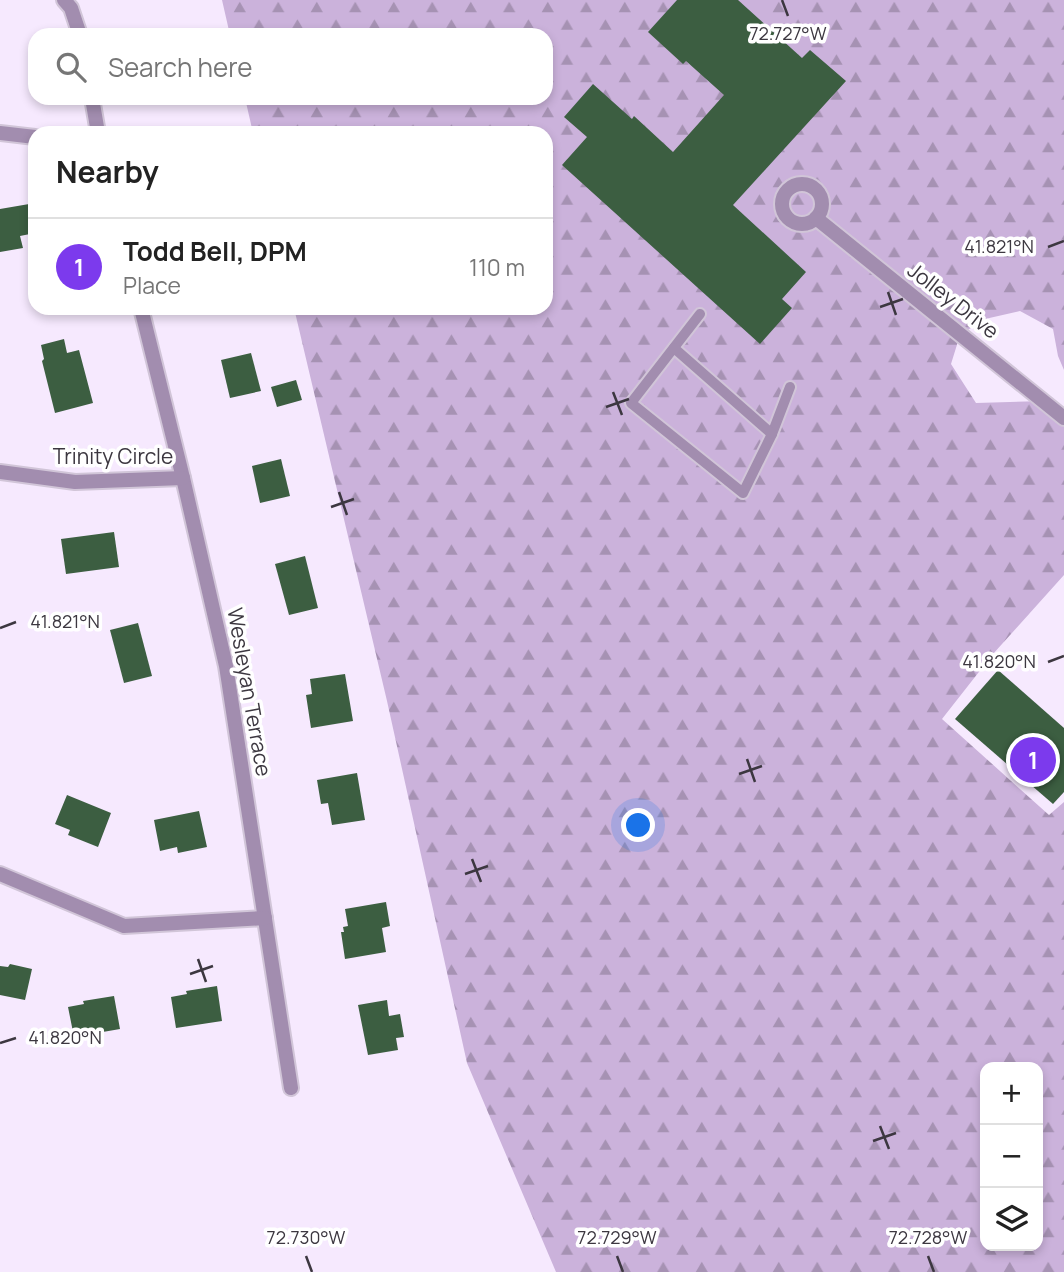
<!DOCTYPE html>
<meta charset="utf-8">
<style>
:root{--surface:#fff;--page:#f6f6f6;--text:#222;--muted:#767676;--line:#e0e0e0;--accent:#7c3aed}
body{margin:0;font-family:Manrope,sans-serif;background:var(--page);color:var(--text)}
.controls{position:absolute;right:21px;bottom:21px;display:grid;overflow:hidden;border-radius:14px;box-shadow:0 4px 10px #0003}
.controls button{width:63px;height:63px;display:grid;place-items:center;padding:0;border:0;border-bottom:2px solid var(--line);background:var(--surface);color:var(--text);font:35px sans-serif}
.you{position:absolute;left:639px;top:826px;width:24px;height:24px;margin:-18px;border:5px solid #fff;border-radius:50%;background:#1a73e8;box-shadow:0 0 0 10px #1a73e833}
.badge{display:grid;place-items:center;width:46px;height:46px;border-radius:50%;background:var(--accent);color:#fff;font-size:23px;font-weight:700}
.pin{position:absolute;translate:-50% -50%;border:4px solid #fff;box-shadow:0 2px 7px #0006}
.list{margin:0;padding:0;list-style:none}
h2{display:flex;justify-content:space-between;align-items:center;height:91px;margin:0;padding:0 28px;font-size:30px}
h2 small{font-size:23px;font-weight:400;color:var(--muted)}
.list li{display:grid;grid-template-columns:46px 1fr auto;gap:21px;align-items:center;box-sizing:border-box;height:98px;padding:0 28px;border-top:2px solid var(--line)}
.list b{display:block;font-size:26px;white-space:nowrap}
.list p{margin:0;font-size:23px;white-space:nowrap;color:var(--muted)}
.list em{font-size:23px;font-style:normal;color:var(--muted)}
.icon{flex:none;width:38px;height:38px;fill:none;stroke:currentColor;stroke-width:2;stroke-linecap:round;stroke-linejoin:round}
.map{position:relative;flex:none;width:1064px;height:1272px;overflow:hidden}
.search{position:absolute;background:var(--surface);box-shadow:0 4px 10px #0003;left:28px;top:28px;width:525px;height:77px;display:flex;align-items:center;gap:18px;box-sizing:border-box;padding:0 24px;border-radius:21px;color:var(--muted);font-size:26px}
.panel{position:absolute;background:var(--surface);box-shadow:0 4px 10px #0003;left:28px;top:126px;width:525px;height:189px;border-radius:21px}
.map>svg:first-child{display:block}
.forest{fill:url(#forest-firs);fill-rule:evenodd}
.building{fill:#3c5e41}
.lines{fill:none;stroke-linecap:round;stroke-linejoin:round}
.service-casing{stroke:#d1c5d8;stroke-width:14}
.minor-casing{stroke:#d1c5d8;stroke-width:18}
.service{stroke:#a28daf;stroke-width:10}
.minor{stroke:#a28daf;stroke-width:14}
.ticks{fill:none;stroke:#3c3740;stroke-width:2.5}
.labels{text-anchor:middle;stroke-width:7;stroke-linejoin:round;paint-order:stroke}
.street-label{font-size:21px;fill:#3c3740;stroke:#fff}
.ticks-label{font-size:18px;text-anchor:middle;fill:#3c3740;stroke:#fff;stroke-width:7;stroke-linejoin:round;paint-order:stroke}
</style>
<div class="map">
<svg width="1064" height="1272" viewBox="0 0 1064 1272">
<defs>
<pattern id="forest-firs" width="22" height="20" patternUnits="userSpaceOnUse" patternTransform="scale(1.75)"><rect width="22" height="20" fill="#cbb2db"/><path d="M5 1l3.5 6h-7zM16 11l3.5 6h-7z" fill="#a692b3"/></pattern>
</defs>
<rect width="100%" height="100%" fill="#f6e9fe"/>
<!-- forest -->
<path class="forest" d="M222 0H1064V370L1058 356 1053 329 1020 311 985 319 960 335 951 364 976 403 1045 401 1064 418V575L993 654 942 719 1049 815 1064 802V1272H556L467 1063 387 701 294 308H546V133H253L245 98H546V35H230ZM985 1067H1038V1246H985Z"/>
<!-- building -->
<g class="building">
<polygon points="677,0 738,0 802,58 810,50 846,81 733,205 806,272 782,299 792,308 760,344 562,165 587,137 564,117 593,84 632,119 634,116 673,152 724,95 686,61 683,64 648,32"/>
<polygon points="35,203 35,233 20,236 23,248 0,252 0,209"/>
<polygon points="64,339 67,353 79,350 93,403 55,413 42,361 44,359 41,345"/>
<polygon points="251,353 261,391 230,398 221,360"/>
<polygon points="296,380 302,400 277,407 271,387"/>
<polygon points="281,459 290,496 260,503 252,466"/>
<polygon points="114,532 119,567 66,574 61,539"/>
<polygon points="305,556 318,608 289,615 275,564"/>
<polygon points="138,623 152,676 124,683 110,630"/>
<polygon points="998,670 1064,728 1064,792 1053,804 955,719"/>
<polygon points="345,674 353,721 311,728 306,695 312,694 310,679"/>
<polygon points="357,773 365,820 332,825 328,803 321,804 317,780"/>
<polygon points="67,795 111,813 98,847 68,835 70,830 55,824"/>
<polygon points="199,811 207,847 178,853 177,847 160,851 154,820"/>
<polygon points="386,902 390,926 382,928 386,952 345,959 341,932 344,932 343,927 348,926 345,909"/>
<polygon points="10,964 32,969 25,1000 0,995 0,966 8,967"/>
<polygon points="217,986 222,1021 176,1028 171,997 187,994 186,991"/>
<polygon points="114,996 120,1029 74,1037 68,1007 84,1004 83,1001"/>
<polygon points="387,1000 389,1016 400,1014 404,1037 396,1038 398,1050 368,1055 358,1005"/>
</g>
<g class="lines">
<defs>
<g id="service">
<polyline points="700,314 631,403 743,493 772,434 790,387"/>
<polyline points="674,348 772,434"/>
</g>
<g id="minor">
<polyline points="64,0 71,8 80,35"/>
<polyline points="92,98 98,133"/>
<polyline points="0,133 35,137"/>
<circle cx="802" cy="204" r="20"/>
<polyline points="816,218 1064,418"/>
<polyline points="141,308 183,478 226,666 291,1088"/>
<polyline points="0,472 75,482 183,478"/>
<polyline points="0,874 124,926 265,918"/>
</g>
</defs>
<!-- service casing -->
<use href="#service" class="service-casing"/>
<!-- minor casing -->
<use href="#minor" class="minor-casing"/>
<!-- service -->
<use href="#service" class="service"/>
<!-- minor -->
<use href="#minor" class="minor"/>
</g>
<!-- ticks -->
<path class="ticks" d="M782 0 788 16M1048 247 1064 241M888 292 896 315M880 307 903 299M613 392 622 415M606 407 629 399M339 492 347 515M331 507 354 499M0 628 16 622M1048 662 1064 656M747 759 755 782M739 774 762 766M472 859 481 882M465 874 488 866M198 959 206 982M190 974 213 966M0 1043 16 1038M880 1126 889 1149M873 1141 896 1133M306 1256 312 1272M617 1256 623 1272M928 1256 934 1272"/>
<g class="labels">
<!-- street labels -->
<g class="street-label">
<text transform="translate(953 301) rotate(38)" y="7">Jolley Drive</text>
<text x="113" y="464">Trinity Circle</text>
<text transform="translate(249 692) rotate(80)" y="7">Wesleyan Terrace</text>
</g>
</g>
<g class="ticks-label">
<text x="788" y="40">72.727°W</text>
<text x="999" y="253">41.821°N</text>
<text x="65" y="628">41.821°N</text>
<text x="999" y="668">41.820°N</text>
<text x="65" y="1044">41.820°N</text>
<text x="306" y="1244">72.730°W</text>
<text x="617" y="1244">72.729°W</text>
<text x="928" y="1244">72.728°W</text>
</g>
</svg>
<div class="controls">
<button>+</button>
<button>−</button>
<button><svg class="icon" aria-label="layers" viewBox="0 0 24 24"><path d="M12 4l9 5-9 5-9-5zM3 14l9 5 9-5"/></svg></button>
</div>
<div class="you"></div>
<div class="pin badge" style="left:1033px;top:760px">1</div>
<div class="search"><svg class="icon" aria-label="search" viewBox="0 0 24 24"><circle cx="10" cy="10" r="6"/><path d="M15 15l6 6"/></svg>Search here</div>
<section class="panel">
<h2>Nearby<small></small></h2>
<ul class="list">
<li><span class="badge">1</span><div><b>Todd Bell, DPM</b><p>Place</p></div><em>110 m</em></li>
</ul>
</section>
</div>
